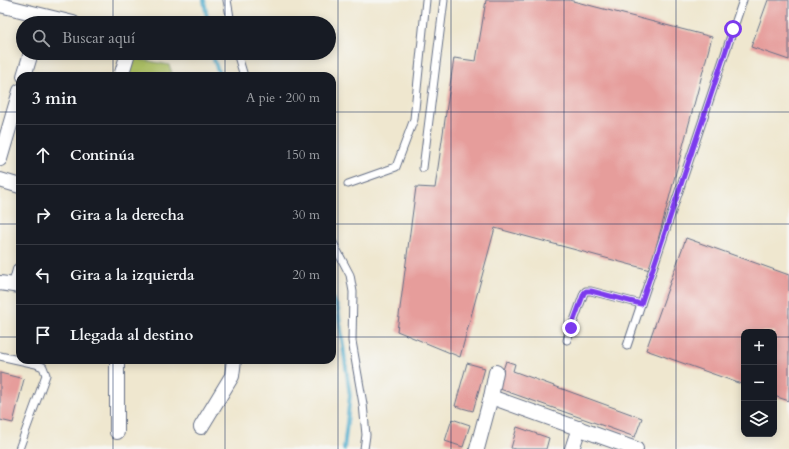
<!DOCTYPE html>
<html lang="es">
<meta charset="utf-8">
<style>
:root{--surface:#171b24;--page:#20242c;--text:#f1f3f6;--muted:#9ea1a6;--line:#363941}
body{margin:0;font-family:Cardo,serif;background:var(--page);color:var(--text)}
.controls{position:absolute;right:12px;bottom:12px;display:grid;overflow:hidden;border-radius:8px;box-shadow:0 2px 10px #0003}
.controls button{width:36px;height:36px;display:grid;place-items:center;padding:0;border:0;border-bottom:1px solid var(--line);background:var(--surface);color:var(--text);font:20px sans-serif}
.stop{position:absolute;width:12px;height:12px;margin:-9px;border:3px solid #7c3aed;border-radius:50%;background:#fff}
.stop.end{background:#7c3aed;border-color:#fff;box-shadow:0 1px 4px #0008}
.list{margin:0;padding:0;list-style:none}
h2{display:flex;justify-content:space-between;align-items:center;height:52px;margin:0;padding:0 16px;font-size:17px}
h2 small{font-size:13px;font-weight:400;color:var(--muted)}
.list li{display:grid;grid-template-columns:26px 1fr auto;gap:12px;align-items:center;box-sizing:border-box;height:60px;padding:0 16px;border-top:1px solid var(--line)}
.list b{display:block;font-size:15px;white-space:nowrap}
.list em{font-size:13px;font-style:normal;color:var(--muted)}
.icon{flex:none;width:22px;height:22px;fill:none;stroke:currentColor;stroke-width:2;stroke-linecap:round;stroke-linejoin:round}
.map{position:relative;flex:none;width:789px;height:449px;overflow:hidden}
.search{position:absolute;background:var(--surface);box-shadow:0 2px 10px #0003;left:16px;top:16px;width:320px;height:44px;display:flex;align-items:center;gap:10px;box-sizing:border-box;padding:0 14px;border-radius:22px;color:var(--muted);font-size:15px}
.panel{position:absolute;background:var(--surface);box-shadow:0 2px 10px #0003;left:16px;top:72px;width:320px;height:292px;border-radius:12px}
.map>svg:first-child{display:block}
.green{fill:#b0c468;stroke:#667a63}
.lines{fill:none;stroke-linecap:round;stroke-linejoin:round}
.stream{stroke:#4caacb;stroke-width:4}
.building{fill:#e69d9b}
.lane-casing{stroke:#656f86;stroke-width:9}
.street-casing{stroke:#656f86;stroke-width:16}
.lane{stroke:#fff;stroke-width:7}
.street{stroke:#fff;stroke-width:14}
.route{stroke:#7c3aed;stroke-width:5}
.grid{fill:none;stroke:#1b2f5e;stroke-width:1;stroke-opacity:0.55}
</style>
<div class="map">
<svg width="789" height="449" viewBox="0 0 789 449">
<rect width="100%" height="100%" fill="#f6f6f2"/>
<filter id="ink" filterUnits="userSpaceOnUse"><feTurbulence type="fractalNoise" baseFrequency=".025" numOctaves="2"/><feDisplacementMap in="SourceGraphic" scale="8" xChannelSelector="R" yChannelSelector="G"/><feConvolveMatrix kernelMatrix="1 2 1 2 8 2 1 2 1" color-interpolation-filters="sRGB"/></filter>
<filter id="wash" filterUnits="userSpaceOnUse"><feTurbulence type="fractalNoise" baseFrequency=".012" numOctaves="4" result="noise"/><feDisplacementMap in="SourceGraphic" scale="16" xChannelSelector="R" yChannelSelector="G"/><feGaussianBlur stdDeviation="0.9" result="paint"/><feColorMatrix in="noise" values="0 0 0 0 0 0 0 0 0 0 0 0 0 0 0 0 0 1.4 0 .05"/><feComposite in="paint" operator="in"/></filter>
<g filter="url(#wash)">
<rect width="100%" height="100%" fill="#efe7cf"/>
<!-- green -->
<polygon class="green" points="134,58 169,65 173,76 129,76"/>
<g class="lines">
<!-- stream -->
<g class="stream">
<polyline points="204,0 208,23"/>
<polyline points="212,53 214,60 220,76"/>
<polyline points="332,297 338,309 350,396 344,449"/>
</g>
</g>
<g id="blocks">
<!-- building -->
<g class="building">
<polygon points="486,0 569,0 712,37 650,270 495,228 460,357 397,331 416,187 435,188 454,58 476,61"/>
<polygon points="768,0 789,0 789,60 751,47"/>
<polygon points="686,238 789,275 789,401 774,396 774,332 744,332 744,385 646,350"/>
<polygon points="506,361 515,364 513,371 642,418 635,437 497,388"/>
<polygon points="467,363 485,368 473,411 455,406"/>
<polygon points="0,373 24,379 13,423 0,420"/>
<polygon points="452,419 470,425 463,447 445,441"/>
<polygon points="517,427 549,438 546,449 515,449 511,448"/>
</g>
</g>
</g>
<g filter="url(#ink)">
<use href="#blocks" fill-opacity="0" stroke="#656f86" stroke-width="1"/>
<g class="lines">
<defs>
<g id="lane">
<polyline points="227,0 231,23"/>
<polyline points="237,53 244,76"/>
<polyline points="423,168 444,0"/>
<polyline points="348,184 396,167 414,119 426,0"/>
<polyline points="332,241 350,275 353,292 352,341 363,404 366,435 364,449"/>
<polyline points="567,340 584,293 586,291 591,291 641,304"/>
<polyline points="627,346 743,0"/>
<polyline points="0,356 36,364 43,367 46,375 19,449"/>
</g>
<g id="street">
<polyline points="0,5 73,23"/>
<polyline points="24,76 31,53"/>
<polyline points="121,76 128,53"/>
<polyline points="0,159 20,91"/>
<polyline points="0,180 20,186"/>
<polyline points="0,283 20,286"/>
<polyline points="16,285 20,270"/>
<polyline points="491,397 636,449"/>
<polyline points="201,427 232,376 234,360"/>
<polyline points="117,432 117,360"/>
<polyline points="477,449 491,397 496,372"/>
<polyline points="572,449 579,428"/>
</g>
</defs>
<!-- lane casing -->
<use href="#lane" class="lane-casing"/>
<!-- street casing -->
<use href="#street" class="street-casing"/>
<!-- lane -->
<use href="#lane" class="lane"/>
<!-- street -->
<use href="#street" class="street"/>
</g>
</g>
<g class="lines" filter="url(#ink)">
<!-- route -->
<polyline class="route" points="571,328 584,293 586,291 591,291 641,304 733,29"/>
</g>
<!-- grid -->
<path class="grid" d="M113 0V23M225 0V23M338 0V449M451 0V449M564 0V449M676 0V449M113 53V76M225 53V76M0 112H20M332 112H789M0 224H20M332 224H789M0 337H20M332 337H744M774 337H789M113 360V449M225 360V449"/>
</svg>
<div class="controls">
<button>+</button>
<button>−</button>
<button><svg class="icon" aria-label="layers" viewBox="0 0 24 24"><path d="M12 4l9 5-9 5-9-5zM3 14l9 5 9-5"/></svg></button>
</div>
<div class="stop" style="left:733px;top:29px"></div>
<div class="stop end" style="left:571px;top:328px"></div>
<div class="search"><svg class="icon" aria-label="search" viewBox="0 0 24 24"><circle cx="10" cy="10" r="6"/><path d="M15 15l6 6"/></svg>Buscar aquí</div>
<section class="panel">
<h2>3 min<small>A pie · 200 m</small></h2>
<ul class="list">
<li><svg class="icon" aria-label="ahead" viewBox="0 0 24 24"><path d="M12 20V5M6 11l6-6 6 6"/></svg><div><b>Continúa</b></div><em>150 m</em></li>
<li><svg class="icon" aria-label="right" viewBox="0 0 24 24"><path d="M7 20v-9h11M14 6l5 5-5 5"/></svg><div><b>Gira a la derecha</b></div><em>30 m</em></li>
<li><svg class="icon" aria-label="left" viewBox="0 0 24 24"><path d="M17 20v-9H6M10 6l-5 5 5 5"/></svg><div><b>Gira a la izquierda</b></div><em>20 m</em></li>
<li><svg class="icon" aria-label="arrive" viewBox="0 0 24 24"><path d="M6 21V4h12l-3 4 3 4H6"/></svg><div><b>Llegada al destino</b></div></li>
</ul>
</section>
</div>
